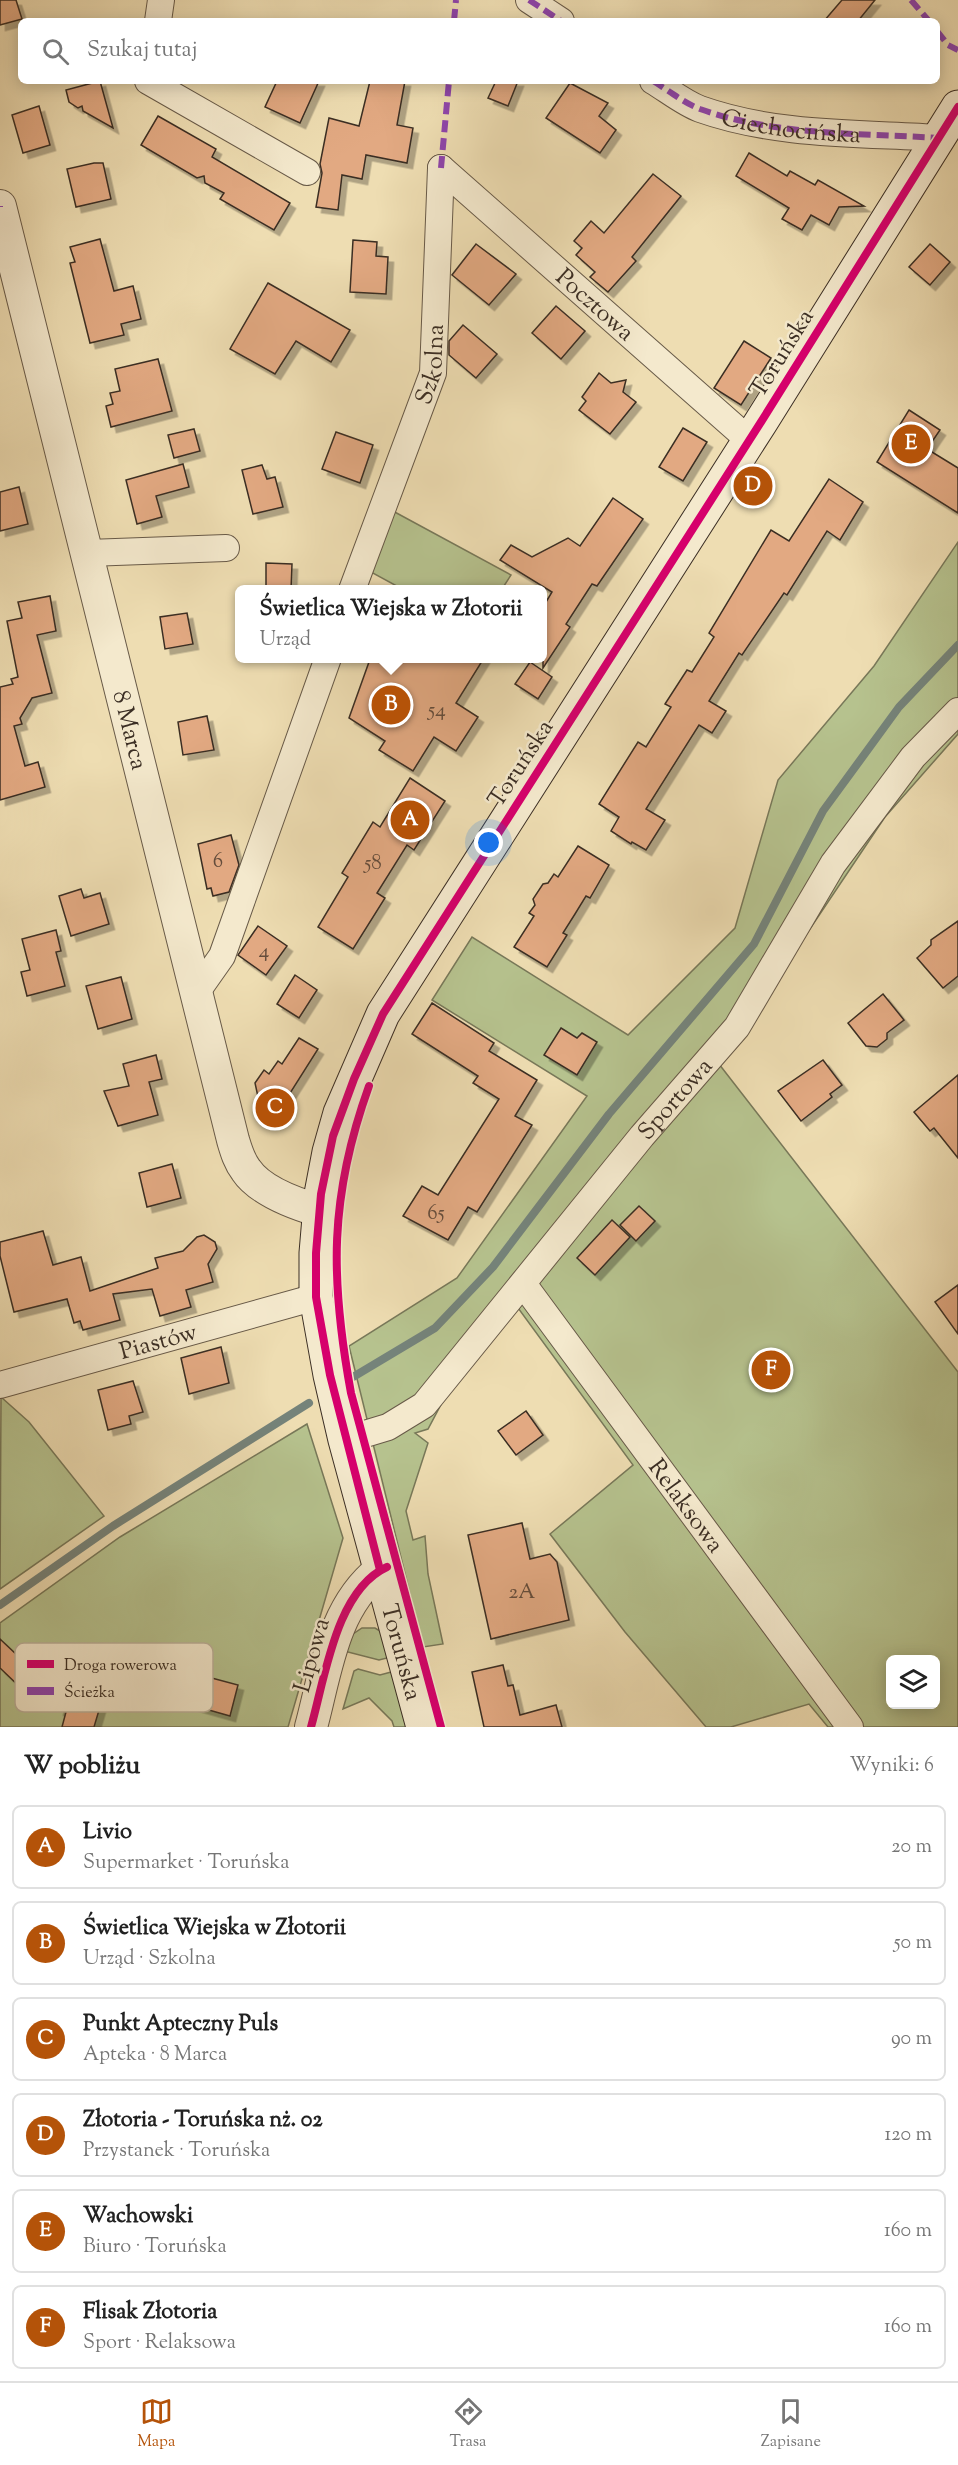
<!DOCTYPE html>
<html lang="pl">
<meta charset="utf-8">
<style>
:root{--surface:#fff;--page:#f2f2f2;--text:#222;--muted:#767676;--line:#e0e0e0;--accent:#b45309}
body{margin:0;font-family:"Sorts Mill Goudy",serif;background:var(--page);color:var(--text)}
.controls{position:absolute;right:18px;bottom:18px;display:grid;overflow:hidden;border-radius:9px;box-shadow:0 3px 15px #0003}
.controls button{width:54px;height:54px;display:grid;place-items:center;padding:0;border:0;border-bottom:2px solid var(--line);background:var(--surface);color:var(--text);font:30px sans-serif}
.you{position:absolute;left:489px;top:843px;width:21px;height:21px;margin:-15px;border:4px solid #fff;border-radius:50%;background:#1a73e8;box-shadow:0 0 0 9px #1a73e833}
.badge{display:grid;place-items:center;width:39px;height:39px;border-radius:50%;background:var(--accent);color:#fff;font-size:20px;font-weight:700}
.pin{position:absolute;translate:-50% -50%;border:3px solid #fff;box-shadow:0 2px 6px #0006}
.popup{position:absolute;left:235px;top:585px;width:312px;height:78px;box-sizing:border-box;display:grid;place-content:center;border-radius:9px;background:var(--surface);filter:drop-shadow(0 2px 4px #0005);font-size:20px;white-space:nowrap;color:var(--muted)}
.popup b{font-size:22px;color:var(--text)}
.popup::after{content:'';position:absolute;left:50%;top:100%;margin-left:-12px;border:12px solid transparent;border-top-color:var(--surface)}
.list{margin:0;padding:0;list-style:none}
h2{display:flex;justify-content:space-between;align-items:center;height:78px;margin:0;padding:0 24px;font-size:26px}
h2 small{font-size:20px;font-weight:400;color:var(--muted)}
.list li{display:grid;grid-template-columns:39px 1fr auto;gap:18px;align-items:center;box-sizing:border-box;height:84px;margin:0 12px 12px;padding:0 12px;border:2px solid var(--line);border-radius:9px}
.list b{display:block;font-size:22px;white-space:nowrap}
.list p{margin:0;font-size:20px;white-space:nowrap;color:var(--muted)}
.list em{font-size:20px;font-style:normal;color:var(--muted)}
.icon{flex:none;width:33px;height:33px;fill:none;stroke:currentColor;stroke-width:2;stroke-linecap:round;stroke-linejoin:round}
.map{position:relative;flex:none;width:958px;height:1727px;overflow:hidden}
.search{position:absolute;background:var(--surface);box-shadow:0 3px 15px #0003;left:18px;right:18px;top:18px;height:66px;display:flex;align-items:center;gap:15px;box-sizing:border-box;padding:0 21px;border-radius:9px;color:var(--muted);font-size:22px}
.sheet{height:654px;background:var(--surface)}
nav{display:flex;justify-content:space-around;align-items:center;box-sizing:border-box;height:84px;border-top:2px solid var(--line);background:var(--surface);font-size:16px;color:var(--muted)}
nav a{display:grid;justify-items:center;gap:3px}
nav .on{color:var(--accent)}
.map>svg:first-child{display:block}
.green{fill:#b6c28e;stroke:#787859;stroke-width:1.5;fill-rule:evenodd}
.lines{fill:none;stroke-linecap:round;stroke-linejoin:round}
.stream{stroke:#75837a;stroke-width:8}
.building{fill:#e2a982;stroke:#3b2e24;stroke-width:1.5;filter:url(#shadow)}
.minor-casing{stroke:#685a48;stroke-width:28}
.tertiary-casing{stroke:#685a48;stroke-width:34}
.secondary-casing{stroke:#3b2e24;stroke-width:35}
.minor{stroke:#f4e9cd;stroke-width:26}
.tertiary{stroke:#f4e9cd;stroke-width:32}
.secondary{stroke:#f4e9cd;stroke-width:33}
.quiet{stroke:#8e44ad;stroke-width:6;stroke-dasharray:12 6;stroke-linecap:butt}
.cycleway-casing{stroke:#f4e9cd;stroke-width:11}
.cycleway{stroke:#d6006c;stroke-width:8}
.labels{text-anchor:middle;stroke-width:5;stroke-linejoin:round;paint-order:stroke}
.number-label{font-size:21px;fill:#654d3c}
.street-label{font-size:24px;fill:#3b2e24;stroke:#f4e9cd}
.key{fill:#f4e9cd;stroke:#bcb19a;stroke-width:1.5}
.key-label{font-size:16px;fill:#3b2e24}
</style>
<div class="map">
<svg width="958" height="1727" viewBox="0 0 958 1727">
<defs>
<filter id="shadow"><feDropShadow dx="5.5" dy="5.5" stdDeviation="0" flood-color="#0004"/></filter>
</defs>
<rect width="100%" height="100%" fill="#eeddb2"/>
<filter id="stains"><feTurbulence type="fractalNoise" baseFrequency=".00333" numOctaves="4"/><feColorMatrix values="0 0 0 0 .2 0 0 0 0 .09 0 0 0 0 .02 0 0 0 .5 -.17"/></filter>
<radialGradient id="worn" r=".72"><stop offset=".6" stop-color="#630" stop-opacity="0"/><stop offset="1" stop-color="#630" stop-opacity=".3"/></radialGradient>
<!-- green -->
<g class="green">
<polygon points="391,510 511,575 502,589 404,590 369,571"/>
<path d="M958 542V734L885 817 781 972 705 1046 958 1372V1727H828L809 1704 731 1727H706L625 1632 550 1534 633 1465 513 1301 444 1399 428 1429 415 1433 428 1443 406 1511 413 1540 425 1536 428 1574 443 1644 423 1647 349 1346 457 1278 587 1096 432 1000 472 937 628 1035 735 928 778 780 874 666ZM890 1660H936V1704H890Z"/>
<polygon points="1,1397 29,1422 104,1516 0,1589"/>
<polygon points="307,1424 343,1538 288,1727 0,1727 0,1623 120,1537"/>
<polygon points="362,1628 375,1628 385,1634 391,1657 379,1660 344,1651 350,1636"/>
<polygon points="358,1669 380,1675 395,1671 410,1727 394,1727 392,1721 369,1698 343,1709 354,1671"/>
</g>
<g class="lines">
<!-- stream -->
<g class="stream">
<polyline points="353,1377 435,1328 493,1267 609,1114 754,944 823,811 899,707 958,645"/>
<polyline points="0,1605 113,1526 309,1403"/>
</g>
</g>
<!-- building -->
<g class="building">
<polygon points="0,0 16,0 22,19 0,25"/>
<polygon points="842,0 875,0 858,21 824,21"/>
<polygon points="100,81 113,128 83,111 82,106 78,108 69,102 66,90"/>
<polygon points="277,81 319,81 300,123 265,107"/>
<polygon points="370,81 405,81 397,125 413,128 407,163 366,155 362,179 342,175 338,210 316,207 322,173 320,164 329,118 359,126"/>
<polygon points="496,81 518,81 508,106 488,98"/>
<polygon points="570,83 608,103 599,116 616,130 600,153 546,118"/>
<polygon points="39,106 50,145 23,153 12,115"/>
<polygon points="158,116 216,149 212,157 290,203 274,230 220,199 224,193 205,183 204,176 197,178 141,145"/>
<polygon points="749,153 787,176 790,171 815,185 818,180 864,206 839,207 829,225 811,215 802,230 782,219 789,208 736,176"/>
<polygon points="94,163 103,163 111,199 76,207 67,169"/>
<polygon points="653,174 681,196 632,257 636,261 608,292 590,277 595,272 576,255 582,248 574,241 591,221 604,233"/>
<polygon points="100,239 114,291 133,286 141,319 121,324 124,335 90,343 70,263 75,262 70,247"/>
<polygon points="353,240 377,242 376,256 388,257 386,294 350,292"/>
<polygon points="476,244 516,274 489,305 452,275"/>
<polygon points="930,244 950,262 930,285 909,267"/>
<polygon points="268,283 350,330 331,362 296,341 275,374 230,349"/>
<polygon points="556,306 585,331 561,359 532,333"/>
<polygon points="463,325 497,354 476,378 449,355 449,341"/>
<polygon points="744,341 771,358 741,405 714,388"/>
<polygon points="158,359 172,411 111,427 106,406 113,404 110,393 120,391 115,369"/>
<polygon points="599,373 611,383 626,380 623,392 636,402 610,434 579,410 586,401 582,397"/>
<polygon points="909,410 940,430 927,449 958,468 958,513 877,462"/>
<polygon points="683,428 707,442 683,481 659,467"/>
<polygon points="194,429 200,451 174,458 168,435"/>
<polygon points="336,432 373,445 360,483 322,469"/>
<polygon points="183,464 189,487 156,496 162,517 137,524 126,480"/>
<polygon points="262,465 267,479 275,477 283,507 253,514 242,470"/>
<polygon points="829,479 863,502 840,540 827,531 787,595 784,593 742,655 739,653 709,701 726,711 712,733 699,725 646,809 665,820 646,850 632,842 631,844 611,831 619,817 599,804 638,742 646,747 671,707 665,704 687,670 692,672 714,637 709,633 771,530 789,541"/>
<polygon points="19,487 28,524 0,531 0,492"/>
<polygon points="613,498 643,519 597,586 592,584 566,624 570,627 543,668 543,607 552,592 500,560 511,545 532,557 568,538 580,546"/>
<polygon points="266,563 292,564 291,590 266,590"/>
<polygon points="50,596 56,631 37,635 52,693 32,698 20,718 22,724 14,726 25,766 38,762 45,787 0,800 0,687 13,684 11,679 18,677 7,621 22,618 18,602"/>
<polygon points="187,613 193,644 165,649 160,617"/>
<polygon points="389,658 484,658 456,703 478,717 456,751 434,737 413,771 379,750 385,741 349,718 369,662"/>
<polygon points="530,662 552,677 538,699 515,684"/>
<polygon points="207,716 214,750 183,755 178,722"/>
<polygon points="410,778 445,801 414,850 407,845 377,893 385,898 353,949 318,927 348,877 342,873 373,822 380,827"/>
<polygon points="231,835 239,865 229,892 213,896 211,888 207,889 198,844"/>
<polygon points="578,846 609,865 590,898 586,896 575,914 563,933 567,935 547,967 514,947 534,916 529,913 535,905 533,899 543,884 548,883 554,874 558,877"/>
<polygon points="81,889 84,898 100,893 109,924 71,936 59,896"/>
<polygon points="958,921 958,976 943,988 917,958 931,945 931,940"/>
<polygon points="258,926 287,946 266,975 238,955"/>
<polygon points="56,930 61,951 56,952 65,986 27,996 21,972 30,970 22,939"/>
<polygon points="295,975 317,990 299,1018 277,1004"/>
<polygon points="121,977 132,1019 98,1029 86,986"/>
<polygon points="883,994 904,1020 887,1033 887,1039 877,1047 866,1046 848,1023"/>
<polygon points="432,1003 494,1043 489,1051 537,1080 515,1116 532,1125 477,1212 468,1207 448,1240 403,1216 422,1186 438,1195 499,1099 473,1083 478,1076 412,1034"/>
<polygon points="561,1028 577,1038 582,1033 597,1042 577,1075 544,1055"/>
<polygon points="299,1038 318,1049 275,1117 260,1106 255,1083 264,1070 269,1074 278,1061 282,1064"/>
<polygon points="156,1055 162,1079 149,1082 158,1115 118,1126 104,1091 129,1086 123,1064"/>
<polygon points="823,1060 842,1085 830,1094 832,1097 801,1121 778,1091"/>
<polygon points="958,1075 958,1158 934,1128 930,1131 914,1112"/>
<polygon points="172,1164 181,1198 147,1207 139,1173"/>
<polygon points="639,1206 655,1221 636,1241 620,1225"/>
<polygon points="612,1220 630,1237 595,1275 577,1258"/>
<polygon points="43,1231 53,1265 81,1257 90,1291 158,1268 155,1258 183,1251 197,1237 204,1235 215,1242 217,1249 208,1264 213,1282 186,1290 191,1307 160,1316 152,1289 113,1294 120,1320 83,1330 80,1321 74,1323 67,1299 14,1312 0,1256 0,1242"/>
<polygon points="958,1285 958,1334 935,1302"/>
<polygon points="221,1347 229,1383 189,1394 181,1358"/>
<polygon points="133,1381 143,1412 129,1416 131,1424 108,1430 98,1390"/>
<polygon points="526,1411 543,1435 516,1455 498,1431"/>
<polygon points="522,1523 530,1559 550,1554 557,1562 569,1620 491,1639 468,1535"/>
<polygon points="0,1639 36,1673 22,1689 0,1668"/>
<polygon points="48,1654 79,1664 74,1681 105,1690 94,1727 62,1727 66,1712 58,1710 63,1692 40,1685"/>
<polygon points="503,1665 508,1686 513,1685 520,1715 556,1705 562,1727 484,1727 472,1672"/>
<polygon points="193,1673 238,1685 230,1716 184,1703"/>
</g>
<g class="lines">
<defs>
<g id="minor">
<polyline points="529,0 561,21"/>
<polyline points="158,21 161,0"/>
<polyline points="148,81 307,172"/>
<path d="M653 81C668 90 684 103 700 109 776 136 860 133 940 138"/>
<path id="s1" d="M441 168 749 440"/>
<polyline points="88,553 226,548"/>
<path id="s2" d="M352 590 433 373 441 168"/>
<polyline points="196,993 222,956 328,658"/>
<path id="s3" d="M524 1285 850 1727"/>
<path id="s4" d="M0 1385 316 1297"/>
<path id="s5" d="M345 1440 388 1427 424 1405 642 1136 737 1027 833 864 913 757 958 711"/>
</g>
<g id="tertiary">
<path id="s6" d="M0 206 233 1140C236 1150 239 1161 246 1170 260 1191 296 1204 320 1211"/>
<path d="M311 1727C326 1672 332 1608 380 1570"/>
</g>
<polyline id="secondary" points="423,1727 345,1440 330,1375 316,1297 316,1253 321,1194 329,1152 340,1113 383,1014 761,422 958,107"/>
</defs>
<!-- minor casing -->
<use href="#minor" class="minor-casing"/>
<!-- tertiary casing -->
<use href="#tertiary" class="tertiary-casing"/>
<!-- secondary casing -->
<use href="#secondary" class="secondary-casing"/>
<!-- minor -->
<use href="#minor" class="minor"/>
<!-- tertiary -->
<use href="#tertiary" class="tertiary"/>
<!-- secondary -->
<use href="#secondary" class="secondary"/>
<!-- quiet -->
<g class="quiet">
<polyline points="529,0 561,21"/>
<polyline points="911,0 929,21"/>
<polyline points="454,21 456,0"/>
<polyline points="937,31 948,45 958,50"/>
<path id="s7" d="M653 81C668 90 684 103 700 109 776 136 860 133 940 138"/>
<polyline points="441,168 449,81"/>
<polyline points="0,206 0,207"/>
</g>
<defs>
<g id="cycleway">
<path d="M369 1086C329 1197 330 1279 351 1393L441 1727"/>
<polyline points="380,1570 330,1375 316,1297 316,1253 321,1194 333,1136 354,1079 383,1014 761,422 958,107"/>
<path d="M311 1727C325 1678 336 1590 387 1567"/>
</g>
</defs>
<!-- cycleway casing -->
<use href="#cycleway" class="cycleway-casing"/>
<!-- cycleway -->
<use href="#cycleway" class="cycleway"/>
</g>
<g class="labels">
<!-- number labels -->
<g class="number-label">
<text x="437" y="716">54</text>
<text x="218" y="867">6</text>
<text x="373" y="869">58</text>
<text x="264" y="957">4</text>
<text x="436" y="1219">65</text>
<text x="522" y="1598">2A</text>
</g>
<!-- street labels -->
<g class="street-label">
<text dy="8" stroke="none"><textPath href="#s7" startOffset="148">Ciechocińska</textPath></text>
<text dy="8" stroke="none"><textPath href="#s1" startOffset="206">Pocztowa</textPath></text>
<text transform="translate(781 353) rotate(-58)" y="8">Toruńska</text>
<text dy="8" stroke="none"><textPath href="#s2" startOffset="240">Szkolna</textPath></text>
<text dy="8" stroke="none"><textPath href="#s6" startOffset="540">8 Marca</textPath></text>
<text transform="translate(520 763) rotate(-57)" y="8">Toruńska</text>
<text dy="8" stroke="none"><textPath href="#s5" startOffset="483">Sportowa</textPath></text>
<text dy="8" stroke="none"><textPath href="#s4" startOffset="164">Piastów</textPath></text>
<text dy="8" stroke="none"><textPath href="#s3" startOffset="274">Relaksowa</textPath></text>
<text transform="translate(402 1652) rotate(75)" y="8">Toruńska</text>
<text transform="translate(311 1655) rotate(-74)" y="8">Lipowa</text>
</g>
</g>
<!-- legend -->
<rect x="15" y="1643" width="198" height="69" rx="9" class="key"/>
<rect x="27" y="1660" width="27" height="8" fill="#d6006c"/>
<rect x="27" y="1687" width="27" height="8" fill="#8e44ad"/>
<g class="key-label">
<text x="64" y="1670">Droga rowerowa</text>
<text x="64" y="1697">Ścieżka</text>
</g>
<rect width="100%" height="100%" filter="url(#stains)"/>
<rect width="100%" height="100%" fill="url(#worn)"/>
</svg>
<div class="controls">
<button><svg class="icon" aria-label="layers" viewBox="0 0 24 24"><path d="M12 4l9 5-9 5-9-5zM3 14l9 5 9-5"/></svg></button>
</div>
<div class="you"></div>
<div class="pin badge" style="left:410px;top:820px">A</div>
<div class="pin badge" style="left:391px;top:705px">B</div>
<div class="popup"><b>Świetlica Wiejska w Złotorii</b>Urząd</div>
<div class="pin badge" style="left:275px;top:1108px">C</div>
<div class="pin badge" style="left:753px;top:486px">D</div>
<div class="pin badge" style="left:911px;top:444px">E</div>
<div class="pin badge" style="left:771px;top:1370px">F</div>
<div class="search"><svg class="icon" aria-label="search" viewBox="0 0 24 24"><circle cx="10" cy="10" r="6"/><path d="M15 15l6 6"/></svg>Szukaj tutaj</div>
</div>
<section class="sheet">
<h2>W pobliżu<small>Wyniki: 6</small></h2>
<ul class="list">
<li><span class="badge">A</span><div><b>Livio</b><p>Supermarket · Toruńska</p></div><em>20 m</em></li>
<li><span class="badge">B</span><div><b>Świetlica Wiejska w Złotorii</b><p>Urząd · Szkolna</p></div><em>50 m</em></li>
<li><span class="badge">C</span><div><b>Punkt Apteczny Puls</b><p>Apteka · 8 Marca</p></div><em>90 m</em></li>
<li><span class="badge">D</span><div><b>Złotoria - Toruńska nż. 02</b><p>Przystanek · Toruńska</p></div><em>120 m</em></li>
<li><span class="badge">E</span><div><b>Wachowski</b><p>Biuro · Toruńska</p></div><em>160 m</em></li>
<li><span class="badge">F</span><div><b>Flisak Złotoria</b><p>Sport · Relaksowa</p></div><em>160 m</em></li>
</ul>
</section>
<nav>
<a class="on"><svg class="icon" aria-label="map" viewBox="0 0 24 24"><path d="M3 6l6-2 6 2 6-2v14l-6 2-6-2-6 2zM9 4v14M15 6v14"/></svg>Mapa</a>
<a><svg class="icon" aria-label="directions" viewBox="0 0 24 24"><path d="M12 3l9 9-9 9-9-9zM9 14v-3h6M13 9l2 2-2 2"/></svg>Trasa</a>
<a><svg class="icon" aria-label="saved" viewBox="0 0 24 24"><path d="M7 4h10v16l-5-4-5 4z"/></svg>Zapisane</a>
</nav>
